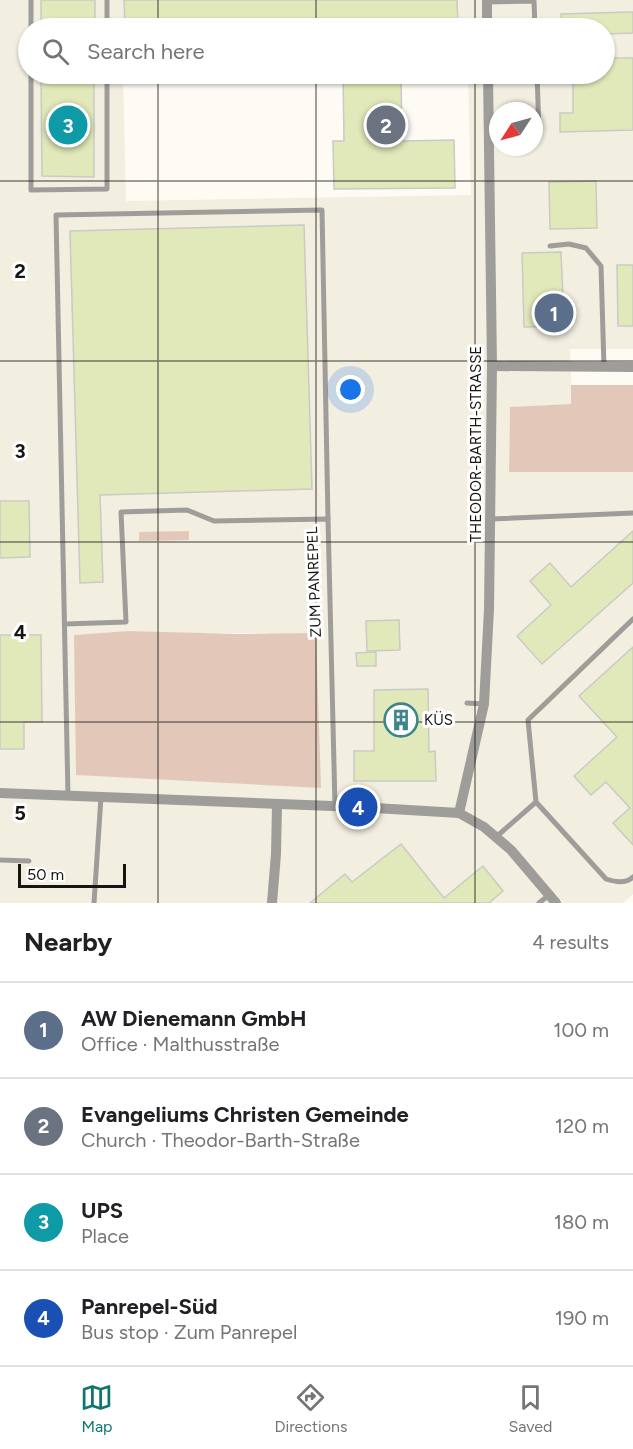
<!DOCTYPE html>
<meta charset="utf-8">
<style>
:root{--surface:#fff;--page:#f2f2f2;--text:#202124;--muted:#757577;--line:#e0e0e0;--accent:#0f766e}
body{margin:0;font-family:Figtree,sans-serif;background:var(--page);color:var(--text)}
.compass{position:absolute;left:489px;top:102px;width:54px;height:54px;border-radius:50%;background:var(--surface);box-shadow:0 2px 4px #0004;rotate:234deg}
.scale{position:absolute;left:18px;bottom:15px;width:108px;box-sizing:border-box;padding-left:6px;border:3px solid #151512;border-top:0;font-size:16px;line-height:21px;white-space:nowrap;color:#151512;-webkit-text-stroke:4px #fff;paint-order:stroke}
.you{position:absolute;left:351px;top:390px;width:21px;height:21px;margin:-15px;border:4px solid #fff;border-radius:50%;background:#1a73e8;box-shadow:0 0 0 9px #1a73e833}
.badge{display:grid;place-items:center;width:39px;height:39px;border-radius:50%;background:var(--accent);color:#fff;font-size:20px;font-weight:700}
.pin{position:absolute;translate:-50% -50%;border:3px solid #fff;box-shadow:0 2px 6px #0006}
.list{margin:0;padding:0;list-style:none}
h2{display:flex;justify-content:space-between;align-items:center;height:78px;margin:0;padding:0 24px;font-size:26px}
h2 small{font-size:20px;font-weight:400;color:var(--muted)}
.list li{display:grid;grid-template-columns:39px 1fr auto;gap:18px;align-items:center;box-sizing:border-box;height:96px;padding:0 24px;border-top:2px solid var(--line)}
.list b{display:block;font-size:22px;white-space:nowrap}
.list p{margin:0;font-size:20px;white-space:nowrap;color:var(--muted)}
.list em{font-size:20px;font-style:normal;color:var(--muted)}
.icon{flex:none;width:33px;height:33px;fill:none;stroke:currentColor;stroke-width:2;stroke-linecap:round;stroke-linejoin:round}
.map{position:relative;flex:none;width:633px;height:903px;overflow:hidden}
.search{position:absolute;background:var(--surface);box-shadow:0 2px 4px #0004;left:18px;right:18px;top:18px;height:66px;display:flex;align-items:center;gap:15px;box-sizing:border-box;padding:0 21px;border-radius:33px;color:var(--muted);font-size:22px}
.sheet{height:462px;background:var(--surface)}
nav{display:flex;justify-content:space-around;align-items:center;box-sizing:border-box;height:84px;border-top:2px solid var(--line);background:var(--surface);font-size:16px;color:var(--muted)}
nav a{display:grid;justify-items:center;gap:3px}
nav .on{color:var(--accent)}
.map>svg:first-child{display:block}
.built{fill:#f2eee0;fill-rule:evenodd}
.green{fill:#e3c8b9}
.building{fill:#e1e8ba;stroke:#cacbc4;stroke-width:1.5}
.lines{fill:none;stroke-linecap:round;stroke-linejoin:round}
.lane{stroke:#9f9d9a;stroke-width:5}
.street{stroke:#9f9d9a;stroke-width:10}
.grid{fill:none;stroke:#151512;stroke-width:1.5;stroke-opacity:0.55}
.labels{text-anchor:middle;stroke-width:6;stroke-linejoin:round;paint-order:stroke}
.street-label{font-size:15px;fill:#151512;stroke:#fff}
.poi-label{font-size:15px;fill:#151512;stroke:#fff;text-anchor:start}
.grid-label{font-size:20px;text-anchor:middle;font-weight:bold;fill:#151512;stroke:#fff;stroke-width:6;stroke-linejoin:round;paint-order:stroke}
</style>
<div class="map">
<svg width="633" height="903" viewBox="0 0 633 903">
<rect width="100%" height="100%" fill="#fdfbf4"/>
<!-- built -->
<path class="built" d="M0 0H633V349H570L572 404 510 407 509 472H633V894L623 903H0ZM28 28H604V74H468L471 195 126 201 123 74H28ZM498 111H534V147H498ZM128 631 161 633H269L76 775 75 635Z"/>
<!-- green -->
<g class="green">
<polygon points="571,385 633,385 633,472 509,472 510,407 571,404"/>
<polygon points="189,531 189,540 139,541 139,532"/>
<polygon points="128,631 238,634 316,633 321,788 76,775 74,635"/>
</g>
<!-- building -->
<g class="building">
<rect x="41" y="0" width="54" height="28"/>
<polygon points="124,0 457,0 458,28 125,28"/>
<polygon points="631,12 633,12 633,33 604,34 604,28 562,28 561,14"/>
<polygon points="604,58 633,58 633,130 560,132 560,113 573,113 573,74 604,74"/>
<polygon points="41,74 94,74 94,177 42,176"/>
<polygon points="343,74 401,74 402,141 454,140 455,188 334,189 333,141 344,141"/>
<polygon points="596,181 597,228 550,229 549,182"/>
<polygon points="304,225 312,489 100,495 103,582 80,583 70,231"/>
<polygon points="561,252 563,298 570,298 571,326 524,327 522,253"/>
<polygon points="617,265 633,265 633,326 618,326"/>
<polygon points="0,501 29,501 30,557 0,558"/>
<polygon points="633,531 633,583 542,664 517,636 551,605 530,581 550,563 571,587"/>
<polygon points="399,620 400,650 367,651 366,621"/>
<polygon points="0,635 41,635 42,722 24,722 24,749 0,749"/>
<polygon points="633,647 633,845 613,823 630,808 606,782 591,795 574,776 617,737 579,696"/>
<polygon points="376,652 376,666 357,666 356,653"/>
<polygon points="428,689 429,752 435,751 436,781 354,781 354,751 374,751 374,690"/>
<polygon points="401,844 444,898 483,866 503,891 489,903 310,903 345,874 352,882"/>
</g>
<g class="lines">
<!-- lane -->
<g class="lane">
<polyline points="31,0 31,28"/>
<polyline points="487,2 534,1 535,28"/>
<polyline points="107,28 107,0"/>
<polyline points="31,74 31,190 107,189 107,74"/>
<polyline points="534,131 539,131 537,74"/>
<polyline points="550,246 569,244 586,248 601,266 604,367"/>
<polyline points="491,519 633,513"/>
<path d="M633 619 528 720 536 802 606 879C615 882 626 884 633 877"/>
<polyline points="65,624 126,622 121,512 187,510 214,521 328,519 335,806"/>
<polyline points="467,703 484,704"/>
<polyline points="68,796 56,215 322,210 328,519"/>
<polyline points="496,837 536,802"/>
<polyline points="0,860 29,861"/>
<polyline points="94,903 101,797"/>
<polyline points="539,903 549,895"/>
</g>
<!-- street -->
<g class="street">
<polyline points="487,0 487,28"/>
<polyline points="492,366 633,367"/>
<polyline points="0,793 358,807 459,813 484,827 511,850 556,903"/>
<polyline points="459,813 484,704 489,609 492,366 488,74"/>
<polyline points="272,903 276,854 277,804"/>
</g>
</g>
<!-- grid -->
<path class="grid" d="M158 0V28M316 0V28M475 0V28M158 74V903M316 74V903M475 74V903M0 181H633M0 361H633M0 542H633M0 722H633"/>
<!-- icons -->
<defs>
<symbol id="building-ring" viewBox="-11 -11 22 22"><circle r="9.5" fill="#fff" stroke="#3d858a" stroke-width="1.5"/><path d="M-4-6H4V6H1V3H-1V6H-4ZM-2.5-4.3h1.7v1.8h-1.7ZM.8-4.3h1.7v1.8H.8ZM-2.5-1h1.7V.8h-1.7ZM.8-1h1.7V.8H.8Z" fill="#3d858a"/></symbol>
</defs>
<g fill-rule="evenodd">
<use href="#building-ring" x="382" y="701" width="38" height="38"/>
</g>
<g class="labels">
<!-- street labels -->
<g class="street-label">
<text transform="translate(476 444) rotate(-90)" y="5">THEODOR-BARTH-STRASSE</text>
<text transform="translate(314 582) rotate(-92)" y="5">ZUM PANREPEL</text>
</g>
<!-- poi labels -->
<g class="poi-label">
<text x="424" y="725">KÜS</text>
</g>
</g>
<g class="grid-label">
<text x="20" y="278">2</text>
<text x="20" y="458">3</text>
<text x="20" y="639">4</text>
<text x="20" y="820">5</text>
</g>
</svg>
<svg class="compass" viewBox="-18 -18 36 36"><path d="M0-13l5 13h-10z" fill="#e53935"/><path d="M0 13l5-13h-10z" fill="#757577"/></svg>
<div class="scale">50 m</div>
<div class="you"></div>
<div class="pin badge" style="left:554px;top:313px;background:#5c6f8a">1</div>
<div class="pin badge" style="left:386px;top:125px;background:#6b7280">2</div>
<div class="pin badge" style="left:68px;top:125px;background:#0f9aa8">3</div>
<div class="pin badge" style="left:358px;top:807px;background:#1a4fb4">4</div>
<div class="search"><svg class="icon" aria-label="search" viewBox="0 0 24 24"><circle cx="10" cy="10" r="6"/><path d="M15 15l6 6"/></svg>Search here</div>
</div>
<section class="sheet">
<h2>Nearby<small>4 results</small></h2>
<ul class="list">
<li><span class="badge" style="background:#5c6f8a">1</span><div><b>AW Dienemann GmbH</b><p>Office · Malthusstraße</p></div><em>100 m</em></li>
<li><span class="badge" style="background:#6b7280">2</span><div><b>Evangeliums Christen Gemeinde</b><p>Church · Theodor-Barth-Straße</p></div><em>120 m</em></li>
<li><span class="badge" style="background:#0f9aa8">3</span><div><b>UPS</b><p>Place</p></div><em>180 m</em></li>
<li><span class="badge" style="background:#1a4fb4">4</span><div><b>Panrepel-Süd</b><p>Bus stop · Zum Panrepel</p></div><em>190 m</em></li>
</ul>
</section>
<nav>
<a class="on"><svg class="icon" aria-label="map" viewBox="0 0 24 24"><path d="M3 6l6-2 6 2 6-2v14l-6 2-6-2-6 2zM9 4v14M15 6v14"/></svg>Map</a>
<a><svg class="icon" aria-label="directions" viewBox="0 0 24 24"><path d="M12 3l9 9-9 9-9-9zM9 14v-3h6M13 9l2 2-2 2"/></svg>Directions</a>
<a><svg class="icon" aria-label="saved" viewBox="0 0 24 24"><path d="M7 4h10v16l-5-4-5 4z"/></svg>Saved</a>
</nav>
